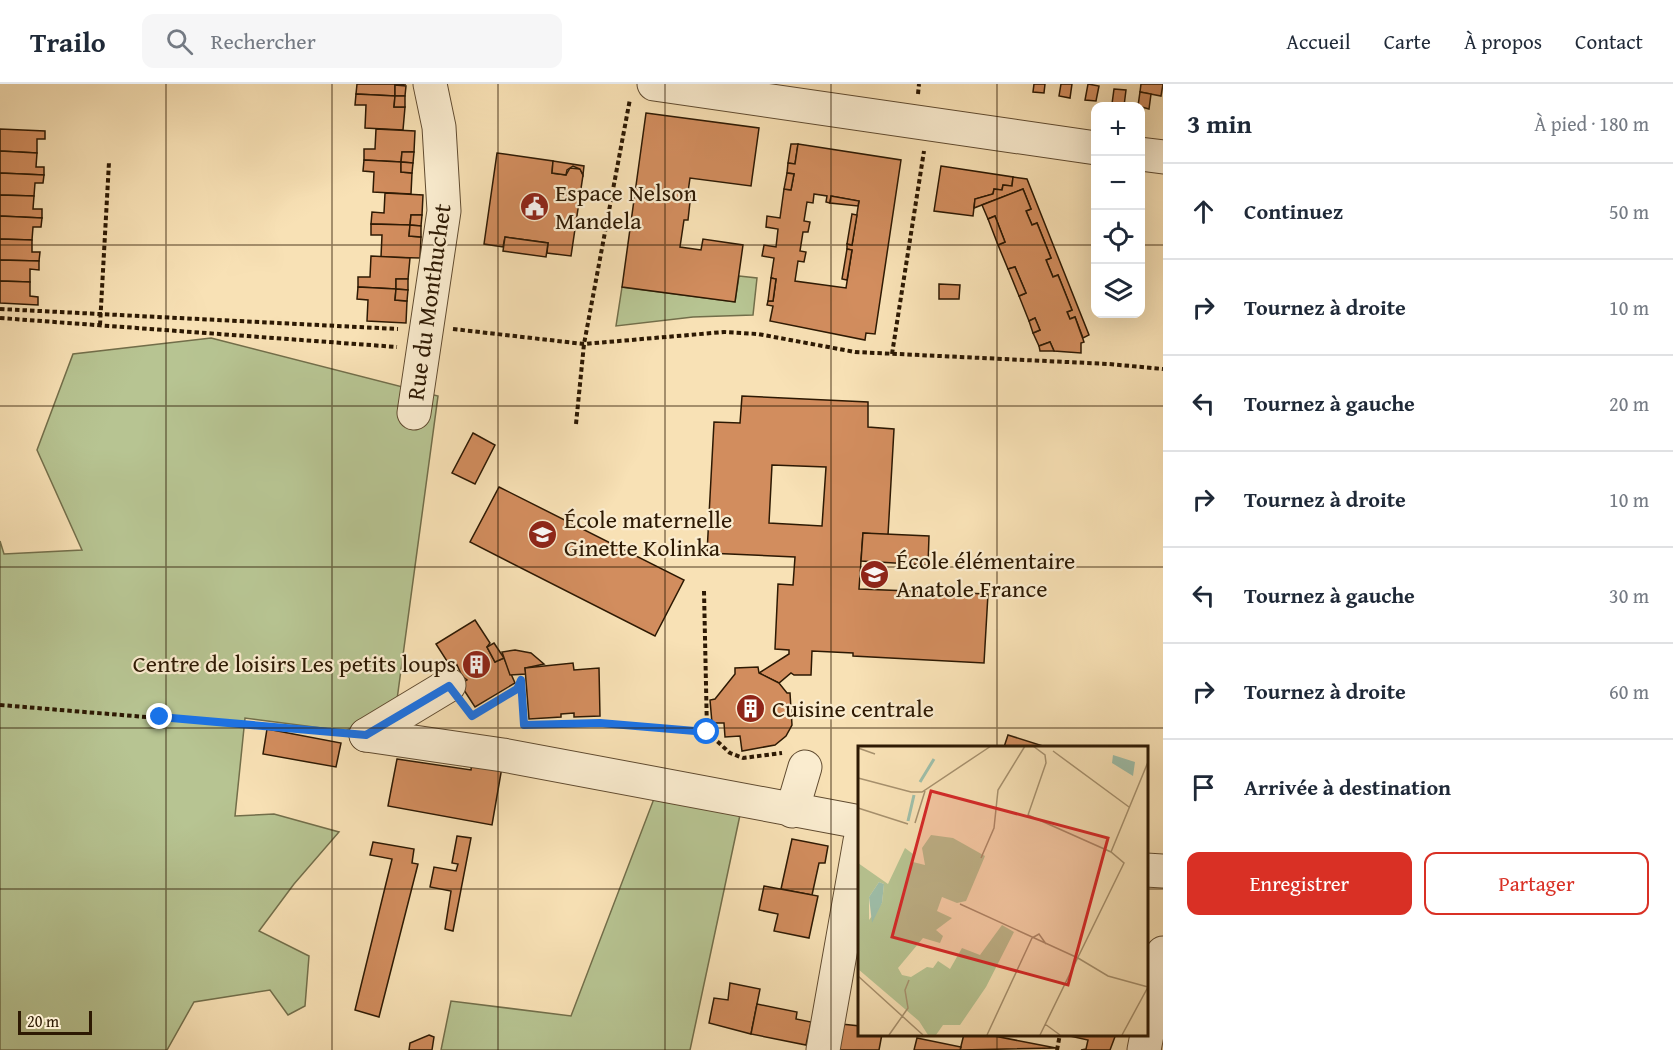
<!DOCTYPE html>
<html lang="fr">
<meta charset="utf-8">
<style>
:root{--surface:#fff;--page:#f6f6f7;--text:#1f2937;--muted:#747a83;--line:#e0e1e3;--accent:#d93025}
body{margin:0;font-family:"Gentium Book Plus",serif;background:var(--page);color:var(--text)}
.controls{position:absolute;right:18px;top:18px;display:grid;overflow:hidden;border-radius:12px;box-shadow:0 6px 24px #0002}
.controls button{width:54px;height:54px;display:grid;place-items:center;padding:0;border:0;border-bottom:2px solid var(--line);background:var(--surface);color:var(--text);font:30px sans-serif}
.scale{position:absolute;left:18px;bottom:15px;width:74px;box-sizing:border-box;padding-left:6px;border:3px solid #2d1903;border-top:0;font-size:16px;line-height:21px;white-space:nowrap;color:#2d1903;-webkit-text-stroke:4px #faeccf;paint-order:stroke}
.stop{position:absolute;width:18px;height:18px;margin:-14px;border:4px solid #1a73e8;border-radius:50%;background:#fff}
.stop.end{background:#1a73e8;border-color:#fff;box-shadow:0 2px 6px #0008}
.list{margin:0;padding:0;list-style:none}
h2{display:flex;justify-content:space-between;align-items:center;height:78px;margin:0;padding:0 24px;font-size:26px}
h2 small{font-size:20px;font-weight:400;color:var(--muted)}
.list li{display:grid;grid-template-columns:39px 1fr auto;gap:18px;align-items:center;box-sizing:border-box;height:96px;padding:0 24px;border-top:2px solid var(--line)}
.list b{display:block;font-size:22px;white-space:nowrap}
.list em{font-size:20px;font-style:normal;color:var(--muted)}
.actions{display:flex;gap:12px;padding:18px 24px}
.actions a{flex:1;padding:14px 0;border:2px solid var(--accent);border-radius:12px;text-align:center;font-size:21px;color:var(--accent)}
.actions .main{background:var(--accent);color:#fff}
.icon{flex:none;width:33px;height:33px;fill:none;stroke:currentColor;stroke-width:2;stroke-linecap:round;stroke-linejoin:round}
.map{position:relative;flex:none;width:1163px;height:966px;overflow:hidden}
header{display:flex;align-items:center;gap:36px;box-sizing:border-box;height:84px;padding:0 30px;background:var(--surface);border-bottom:2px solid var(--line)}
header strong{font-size:28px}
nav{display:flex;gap:33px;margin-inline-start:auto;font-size:21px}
.search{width:420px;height:54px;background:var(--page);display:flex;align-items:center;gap:15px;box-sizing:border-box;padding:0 21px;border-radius:12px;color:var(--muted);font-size:22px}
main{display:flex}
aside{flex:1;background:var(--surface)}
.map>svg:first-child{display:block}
.green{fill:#b7c492;stroke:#726e4a;stroke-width:1.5}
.building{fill:#d28d5e;stroke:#2d1903;stroke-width:1.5;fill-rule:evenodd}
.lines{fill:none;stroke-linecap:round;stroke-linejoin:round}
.minor-casing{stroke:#604b30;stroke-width:35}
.path{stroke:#2d1903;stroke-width:4;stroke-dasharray:4.5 3;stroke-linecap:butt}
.minor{stroke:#faeccf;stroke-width:33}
.route{stroke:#1a73e8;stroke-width:8}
.grid{fill:none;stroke:#2d1903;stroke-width:1.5;stroke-opacity:0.55}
.labels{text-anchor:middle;stroke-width:4.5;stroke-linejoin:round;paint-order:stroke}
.poi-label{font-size:24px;fill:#2d1903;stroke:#faeccf;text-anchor:start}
.street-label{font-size:24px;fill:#2d1903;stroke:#faeccf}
.inset-river{fill:none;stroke:#9ebea9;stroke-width:3}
.inset-road{fill:none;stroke:#a7916e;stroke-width:1.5}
.view{fill:#d62828;fill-opacity:0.15;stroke:#d62828;stroke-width:3}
.inset-edge{fill:none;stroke:#2d1903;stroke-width:3}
</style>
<header>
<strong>Trailo</strong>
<div class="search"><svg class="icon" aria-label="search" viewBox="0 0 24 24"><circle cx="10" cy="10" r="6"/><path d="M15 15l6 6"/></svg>Rechercher</div>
<nav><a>Accueil</a><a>Carte</a><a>À propos</a><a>Contact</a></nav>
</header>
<main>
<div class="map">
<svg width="1163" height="966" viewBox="0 0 1163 966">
<rect width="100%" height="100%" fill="#f8e1b5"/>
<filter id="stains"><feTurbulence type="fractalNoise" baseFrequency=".00333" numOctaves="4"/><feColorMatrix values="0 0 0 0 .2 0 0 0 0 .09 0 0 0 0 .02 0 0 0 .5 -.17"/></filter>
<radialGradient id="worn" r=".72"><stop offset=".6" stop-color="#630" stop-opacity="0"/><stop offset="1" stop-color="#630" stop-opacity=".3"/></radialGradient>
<!-- green -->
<g class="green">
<polygon points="739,192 757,194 753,231 693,233 616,242 622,203 735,218"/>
<polygon points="211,254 438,312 396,623 345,647 245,634 235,732 274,730 339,748 294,800 259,847 309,872 305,922 288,931 270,906 194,918 167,966 0,966 0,457 4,470 82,466 37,366 73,270"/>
<polygon points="655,712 740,731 690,966 441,966 451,917 571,932"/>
</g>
<!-- building -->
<g class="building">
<polygon points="357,0 406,0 395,1 395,12 356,10"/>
<polygon points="1034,0 1045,0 1044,9 1033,8"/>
<polygon points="1061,0 1072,0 1070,14 1059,12"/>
<polygon points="1088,0 1099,2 1096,17 1085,16"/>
<polygon points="1141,0 1163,0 1161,12 1140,8"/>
<polygon points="395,1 406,2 405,12 395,12"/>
<polygon points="1114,5 1126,6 1124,22 1112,20"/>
<polygon points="1140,8 1151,10 1149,25 1138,22"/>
<polygon points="356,10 395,12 394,23 405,23 403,46 365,44 366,21 355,21"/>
<polygon points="395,12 405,12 405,23 394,23"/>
<polygon points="646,29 759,44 751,102 690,94 688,108 691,109 688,136 684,136 680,163 701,166 703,155 743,161 735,218 622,203"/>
<polygon points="0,45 45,47 45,55 37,55 37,69 0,67"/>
<polygon points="376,45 415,47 414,68 402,68 401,78 364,76 364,65 375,65"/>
<polygon points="791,60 798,60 795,80 788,79"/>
<path d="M798 60 901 76 875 250 866 249 865 256 770 237 773 222 767 221 768 217H773L776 195 771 194 774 174 762 172 764 161 776 163 778 145 766 143 767 132 780 134 784 105 791 106 794 90 787 89 788 79 795 80ZM814 110 827 112 826 118 830 119 831 112 859 117 852 161 847 160V165L852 166 846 204 795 197 798 177 804 178 806 168 800 167 803 148H808L810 138 804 137 807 118 813 119Z"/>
<polygon points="0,67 37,69 36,83 44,83 44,91 0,89"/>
<polygon points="402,68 414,68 413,79 401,78"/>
<polygon points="497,69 553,77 552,89 566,91 570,84 580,85 583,91 571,172 547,169 548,159 505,153 503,163 484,160"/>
<polygon points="364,76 401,78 401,88 412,89 411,110 373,108 374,88 363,87"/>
<polygon points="553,77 584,82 583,91 580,85 573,82 567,86 566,91 552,89"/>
<polygon points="401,78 413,79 412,89 401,88"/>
<polygon points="941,82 1013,93 1012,102 1003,101 1002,106 994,105 993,110 975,115 973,132 934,127"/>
<polygon points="0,89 44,91 43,99 35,99 34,112 0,111"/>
<polygon points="787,89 794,90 791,106 784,105"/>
<polygon points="1013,93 1027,95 1089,251 1083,254 1075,233 1070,235 1067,228 1072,226 1058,191 1053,193 1046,176 1051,174 1037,139 1032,141 1026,127 1031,125 1023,105 974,124 975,115 993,110 994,105 1002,106 1003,101 1012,102"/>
<polygon points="1023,105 1031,125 1026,127 1032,141 1037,139 1051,174 1046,176 1053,193 1058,191 1072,226 1067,228 1070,235 1075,233 1084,258 1081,259 1081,269 1054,267 1050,258 1039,262 1033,249 1040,246 1035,234 1029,237 1019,212 1026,209 1015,183 1008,185 998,161 1005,158 995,132 988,135 982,121"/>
<polygon points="385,109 423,111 422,131 411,131 410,141 371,140 372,128 384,129"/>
<polygon points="0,111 34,112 33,125 42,125 42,134 0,132"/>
<polygon points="831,112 859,117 858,122 830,119"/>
<polygon points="852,130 857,131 852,161 847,160"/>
<polygon points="411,131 422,131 421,142 410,141"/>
<polygon points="0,132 42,134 41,143 33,143 32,156 0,155"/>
<polygon points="995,132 1005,158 998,161 988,135"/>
<polygon points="371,140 410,141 409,152 421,153 420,174 381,173 382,151 371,151"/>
<polygon points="410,141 421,142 421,153 409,152"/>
<polygon points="505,153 548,159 546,173 503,167"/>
<polygon points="0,155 32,156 32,168 40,168 39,177 0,176"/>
<polygon points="847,165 852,166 847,196 842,195"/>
<polygon points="371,172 410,174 408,195 396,195 396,205 358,203 358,193 370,193"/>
<polygon points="0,176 39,177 39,186 30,185 30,198 0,197"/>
<polygon points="1015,183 1026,209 1019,212 1008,185"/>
<polygon points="771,194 776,195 773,217 768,217"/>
<polygon points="396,195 408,195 408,206 396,205"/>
<polygon points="0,197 30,198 30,212 38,213 38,221 0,219"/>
<polygon points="939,200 960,201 959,215 939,215"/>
<polygon points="358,203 396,205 395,216 407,217 406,239 367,237 368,216 357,215"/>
<polygon points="396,205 408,206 407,217 395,216"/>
<polygon points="1035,234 1040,246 1033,249 1029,237"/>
<polygon points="1050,258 1054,267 1040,267 1039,262"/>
<path d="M742 312 868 318V343L894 345 888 451 863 449 859 505 988 510 984 579 853 572V569L812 567 811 591H794L791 589 779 599 759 589 789 570V566L775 565 778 500 793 501 795 473 707 469 714 338 740 339ZM772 381 826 383 822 442 769 439Z"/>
<polygon points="473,349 495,361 475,400 452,389"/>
<polygon points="499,403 684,496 655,552 470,458"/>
<polygon points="863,449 929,452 928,481 861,477"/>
<polygon points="475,536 490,559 487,563 495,578 504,574 515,599 475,623 460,600 467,596 462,592 457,581 452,585 436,560"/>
<polygon points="494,559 504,574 495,578 487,563"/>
<polygon points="515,566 531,569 544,580 525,584 526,590 510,591 502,568"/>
<polygon points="573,579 574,586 599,584 600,632 574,633 574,629 561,630 561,633 529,635 525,584"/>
<polygon points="758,583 759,589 779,599 787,609 790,609 792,641 786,652 775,661 742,667 740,652 725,653 724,639 712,639 710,616 715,615 735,590 735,584"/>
<polygon points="267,645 341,659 336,683 263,670"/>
<polygon points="1008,651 1043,662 1043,663 1004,663"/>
<polygon points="397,675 471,686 472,678 502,683 492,741 388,722"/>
<polygon points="457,752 471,754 453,847 445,845 451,807 430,803 434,783 456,787 458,780 452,779"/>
<polygon points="792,755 828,762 825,779 819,779 812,811 781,805"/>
<polygon points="373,758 414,765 412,779 418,780 379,933 355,926 392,775 370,771"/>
<polygon points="764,802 818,812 809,854 774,847 778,830 759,826"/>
<polygon points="730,899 760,905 751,950 709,939 714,914 728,916"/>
<polygon points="757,920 797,928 796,935 811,938 806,961 751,950"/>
<polygon points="841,940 860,942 860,950 882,950 879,966 836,966"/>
<polygon points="964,950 984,950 1056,964 960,966"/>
<polygon points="1061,950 1116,950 1110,966 1081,966 1086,965 1088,956"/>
<polygon points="429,951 434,953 432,966 409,966 410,959"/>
<polygon points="917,954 961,963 960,966 914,966"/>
</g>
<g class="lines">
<defs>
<g id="minor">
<polyline points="654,0 1096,64"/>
<polyline points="1140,70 1163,73"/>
<polyline points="414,329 444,127 439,43 430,0"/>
<polyline points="366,651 503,671 860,738"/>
<polyline points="366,651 449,601"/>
<polyline points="792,727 805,683"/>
<polyline points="1146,786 1163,787"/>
<polyline points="823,966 860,757"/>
<polyline points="1144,966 1163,869"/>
</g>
</defs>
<!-- minor casing -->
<use href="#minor" class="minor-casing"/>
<!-- path -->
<g class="path">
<polyline points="918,10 919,0"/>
<polyline points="0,225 398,245"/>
<polyline points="0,234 397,263"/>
<polyline points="100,241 109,78"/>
<polyline points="453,245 584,260 724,248 758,250 855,268 1109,280 1163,285"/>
<polyline points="892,270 924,67"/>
<polyline points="576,340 584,260 630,15"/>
<polyline points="704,507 707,648"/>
<polyline points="0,621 340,649"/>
<polyline points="466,624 472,632 517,605 521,596 524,641 600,639 707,648 730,669 743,674 782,669"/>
<polyline points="1057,966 1060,950"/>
</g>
<!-- minor -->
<use href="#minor" class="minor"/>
</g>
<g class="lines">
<!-- route -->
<polyline class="route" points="160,633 366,651 449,602 472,632 517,605 521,596 524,641 600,639 707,648"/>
</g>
<!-- grid -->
<path class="grid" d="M166 0V966M332 0V966M498 0V966M665 0V966M831 0V966M997 0V663M0 161H1096M1140 161H1163M0 322H1163M0 483H1163M0 644H1163M0 805H860M1146 805H1163M997 950V966"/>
<!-- icons -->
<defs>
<symbol id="civic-disc" viewBox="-11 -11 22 22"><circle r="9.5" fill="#8f2418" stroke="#faeccf"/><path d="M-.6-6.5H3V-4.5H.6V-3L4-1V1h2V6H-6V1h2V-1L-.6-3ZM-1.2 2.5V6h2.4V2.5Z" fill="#fff"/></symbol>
<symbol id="school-disc" viewBox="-11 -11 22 22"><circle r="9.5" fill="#8f2418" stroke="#faeccf"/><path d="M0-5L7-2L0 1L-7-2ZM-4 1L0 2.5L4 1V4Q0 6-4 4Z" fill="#fff"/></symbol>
<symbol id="building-disc" viewBox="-11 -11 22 22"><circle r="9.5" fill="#8f2418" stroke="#faeccf"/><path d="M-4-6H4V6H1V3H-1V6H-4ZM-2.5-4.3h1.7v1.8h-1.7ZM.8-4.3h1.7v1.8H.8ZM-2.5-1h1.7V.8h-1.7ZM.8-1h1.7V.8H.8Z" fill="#fff"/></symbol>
</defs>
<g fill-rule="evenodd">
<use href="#civic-disc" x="518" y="106" width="33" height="33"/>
<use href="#school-disc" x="526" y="434" width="33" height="33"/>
<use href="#school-disc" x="858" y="474" width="33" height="33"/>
<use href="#building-disc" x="460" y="564" width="33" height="33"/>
<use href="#building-disc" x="734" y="608" width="33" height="33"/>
</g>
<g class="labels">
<!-- poi labels -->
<g class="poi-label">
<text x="555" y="117">Espace Nelson<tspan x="555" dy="28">Mandela</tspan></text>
<text x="564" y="444">École maternelle<tspan x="564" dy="28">Ginette Kolinka</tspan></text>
<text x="896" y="485">École élémentaire<tspan x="896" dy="28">Anatole France</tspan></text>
<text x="456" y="588" text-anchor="end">Centre de loisirs Les petits loups</text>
<text x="772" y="633">Cuisine centrale</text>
</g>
<!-- street labels -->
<g class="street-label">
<text transform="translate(429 218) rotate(-82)" y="8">Rue du Monthuchet</text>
</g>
</g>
<!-- overview -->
<g transform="translate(858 662)">
<rect width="290" height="290" fill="#f8e1b5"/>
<path d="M73 89 95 92 127 110 108 155 99 157 84 151 79 165 94 172 78 184 85 190 82 197 65 192 40 222 44 229 53 231 69 221 75 222 80 215 92 223 104 202 122 209 144 179 156 186 128 241 102 279H85L78 289H70L61 275 0 223V117L30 138 47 102 55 108V116L67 119 64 102ZM21 136 26 138 24 157 11 174V151Z" fill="#b7c492" fill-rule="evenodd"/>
<path d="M255 9 277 16 275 30 254 17ZM21 136 26 138 24 157 14 177 11 151Z" fill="#9ebea9"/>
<path class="inset-river" d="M62 36 76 13M50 75 56 49"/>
<path class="inset-road" d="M175 0 187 9 188 17 170 69 253 106 266 117 182 289M0 2 17 8M195 5 271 61M0 32 53 46H64L133 0M0 62 50 78M57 77 67 45M253 106 290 16M123 112 136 82 140 44 167 0M102 158 220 212 250 230 290 241M174 192 181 188 188 198M0 230 65 289M187 278 202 289M31 289 50 262 47 244 51 234M129 289 174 192M264 289 290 241"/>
<path class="view" d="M73 45 250 92 210 239 34 191Z"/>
<rect width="290" height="290" class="inset-edge"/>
</g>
<rect width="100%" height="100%" filter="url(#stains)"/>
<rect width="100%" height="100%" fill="url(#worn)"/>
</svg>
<div class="controls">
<button>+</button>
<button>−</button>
<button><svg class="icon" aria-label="locate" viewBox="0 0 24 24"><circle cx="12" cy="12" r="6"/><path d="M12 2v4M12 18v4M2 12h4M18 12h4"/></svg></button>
<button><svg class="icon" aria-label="layers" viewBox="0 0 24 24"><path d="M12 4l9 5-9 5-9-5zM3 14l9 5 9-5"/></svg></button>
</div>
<div class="scale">20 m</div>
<div class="stop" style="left:707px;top:648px"></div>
<div class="stop end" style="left:160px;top:633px"></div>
</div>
<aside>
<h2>3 min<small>À pied · 180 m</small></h2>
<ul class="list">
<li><svg class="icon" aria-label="ahead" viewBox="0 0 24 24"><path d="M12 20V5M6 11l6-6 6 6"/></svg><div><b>Continuez</b></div><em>50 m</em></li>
<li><svg class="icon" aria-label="right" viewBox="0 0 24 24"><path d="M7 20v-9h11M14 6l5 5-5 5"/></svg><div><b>Tournez à droite</b></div><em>10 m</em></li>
<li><svg class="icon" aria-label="left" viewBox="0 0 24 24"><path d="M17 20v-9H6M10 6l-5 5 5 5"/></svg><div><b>Tournez à gauche</b></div><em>20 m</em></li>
<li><svg class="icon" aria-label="right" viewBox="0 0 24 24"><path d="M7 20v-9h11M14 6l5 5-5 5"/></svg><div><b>Tournez à droite</b></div><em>10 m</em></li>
<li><svg class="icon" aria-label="left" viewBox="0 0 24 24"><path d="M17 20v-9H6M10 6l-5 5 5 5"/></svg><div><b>Tournez à gauche</b></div><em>30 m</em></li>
<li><svg class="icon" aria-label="right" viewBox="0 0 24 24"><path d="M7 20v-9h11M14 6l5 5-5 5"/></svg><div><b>Tournez à droite</b></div><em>60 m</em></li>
<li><svg class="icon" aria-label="arrive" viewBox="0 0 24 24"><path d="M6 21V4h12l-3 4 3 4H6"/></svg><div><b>Arrivée à destination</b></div></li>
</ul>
<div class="actions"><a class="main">Enregistrer</a><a>Partager</a></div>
</aside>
</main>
